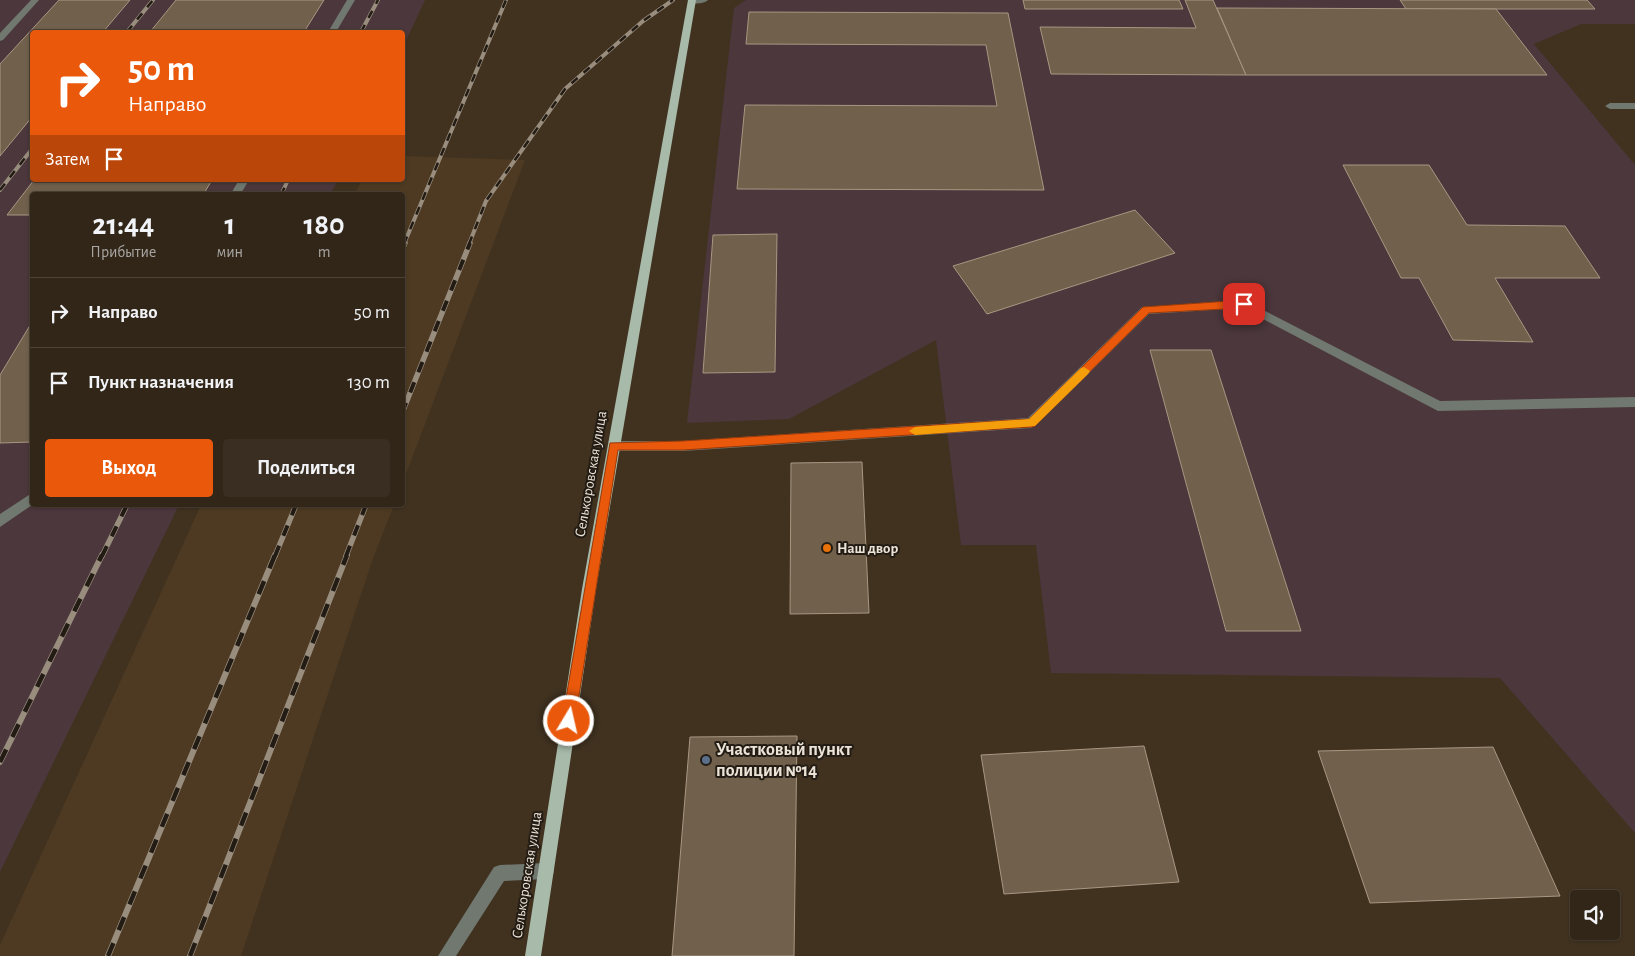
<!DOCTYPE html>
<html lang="ru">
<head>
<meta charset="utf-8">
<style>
	:root { --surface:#312618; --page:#392e21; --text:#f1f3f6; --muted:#a8a5a2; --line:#4c4337; --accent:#ea580c }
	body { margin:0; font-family:"Alegreya Sans",sans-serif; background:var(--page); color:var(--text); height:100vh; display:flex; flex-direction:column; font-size:19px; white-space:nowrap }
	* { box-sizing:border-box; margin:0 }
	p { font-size:16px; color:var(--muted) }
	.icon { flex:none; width:28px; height:28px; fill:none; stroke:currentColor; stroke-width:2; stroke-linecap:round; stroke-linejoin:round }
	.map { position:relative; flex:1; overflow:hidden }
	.panel { position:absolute; left:30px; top:192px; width:375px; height:315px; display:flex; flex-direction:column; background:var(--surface); border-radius:5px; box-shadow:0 1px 4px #0004,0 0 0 1px var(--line) }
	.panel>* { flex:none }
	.banner { position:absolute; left:30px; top:30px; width:375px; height:152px; border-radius:5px; box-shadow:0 1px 4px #0004,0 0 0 1px var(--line); background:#ea580c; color:#fff; overflow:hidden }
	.fabs { position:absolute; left:1570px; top:890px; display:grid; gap:10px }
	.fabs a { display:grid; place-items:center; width:50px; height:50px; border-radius:5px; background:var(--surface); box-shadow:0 1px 4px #0004,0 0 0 1px var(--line); font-size:25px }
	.pin { position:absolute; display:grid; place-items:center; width:42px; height:42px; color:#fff; margin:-21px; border-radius:10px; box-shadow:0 2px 8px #0006 }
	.me { position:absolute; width:55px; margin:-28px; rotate:9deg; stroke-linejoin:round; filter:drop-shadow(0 0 4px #0008) }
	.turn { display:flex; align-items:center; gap:18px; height:105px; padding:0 15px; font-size:22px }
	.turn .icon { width:65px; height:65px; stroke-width:2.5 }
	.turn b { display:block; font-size:35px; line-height:42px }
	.then { display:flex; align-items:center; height:48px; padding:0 15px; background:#0003; gap:10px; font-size:19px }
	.eta { display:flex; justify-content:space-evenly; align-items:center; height:85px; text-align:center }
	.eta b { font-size:30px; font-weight:700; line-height:35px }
	.primary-button { display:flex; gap:10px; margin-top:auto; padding:10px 15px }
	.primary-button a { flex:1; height:58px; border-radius:5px; background:var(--accent); color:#fff; font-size:20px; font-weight:700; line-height:58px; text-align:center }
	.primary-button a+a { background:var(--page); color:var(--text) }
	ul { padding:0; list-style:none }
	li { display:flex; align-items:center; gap:15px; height:70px; padding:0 15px; border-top:1px solid var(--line) }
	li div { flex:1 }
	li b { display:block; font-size:19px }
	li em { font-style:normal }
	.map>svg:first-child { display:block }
</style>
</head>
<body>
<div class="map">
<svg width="1635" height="956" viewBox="0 0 1635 956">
	<rect width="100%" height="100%" fill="#413220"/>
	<g fill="#4e3a22">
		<path d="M 403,156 L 525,160 L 403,482 L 402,195 L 354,195 L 362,180 L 402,180 Z"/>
		<path d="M 201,505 L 394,505 L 372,561 L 241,956 L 0,956 L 0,945 Z"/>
	</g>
	<g fill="#4b373c">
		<path d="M 0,0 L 425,0 L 403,47 L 402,32 L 32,32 L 32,180 L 338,180 L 330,195 L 32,195 L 32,505 L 179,505 L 0,872 Z"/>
		<path d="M 746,0 L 1635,0 L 1635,24 L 1581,24 L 1534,44 L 1635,165 L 1635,833 L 1500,678 L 1051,673 L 1036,545 L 961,545 L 936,340 L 789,419 L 687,423 L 734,8 Z"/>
	</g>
	<g fill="#70604c" stroke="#a99782">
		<path d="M 59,0 L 130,0 L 103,32 L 32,32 L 32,117 L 0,156 L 0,64 Z"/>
		<path d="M 176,0 L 324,0 L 304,32 L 150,32 Z"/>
		<path d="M 1023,0 L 1179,0 L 1183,9 L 1025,9 Z"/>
		<path d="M 1185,0 L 1213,0 L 1246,75 L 1051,74 L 1040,27 L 1196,28 Z"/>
		<path d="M 1400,0 L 1587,0 L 1595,9 L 1406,9 Z"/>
		<path d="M 1217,8 L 1496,9 L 1547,75 L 1246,75 Z"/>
		<path d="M 749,12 L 1008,13 L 1044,190 L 737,189 L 745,105 L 997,106 L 986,45 L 746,44 Z"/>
		<path d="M 1343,165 L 1429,165 L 1467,225 L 1565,226 L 1600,278 L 1495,278 L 1533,342 L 1453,340 L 1419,278 L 1401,278 Z"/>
		<path d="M 34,180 L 212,180 L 203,195 L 32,195 L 32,215 L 7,215 Z"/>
		<path d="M 1135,210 L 1175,253 L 987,314 L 953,266 Z"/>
		<path d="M 777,234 L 775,372 L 703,373 L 713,235 Z"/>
		<path d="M 32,322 L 32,442 L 0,443 L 0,375 Z"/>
		<path d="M 1150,350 L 1211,350 L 1301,631 L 1226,631 Z"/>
		<path d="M 862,462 L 869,613 L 790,614 L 791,463 Z"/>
		<path d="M 797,736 L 794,956 L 672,956 L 690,737 Z"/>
		<path d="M 1144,746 L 1179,882 L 1004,894 L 981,755 Z"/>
		<path d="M 1493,747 L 1560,896 L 1370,903 L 1318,751 Z"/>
	</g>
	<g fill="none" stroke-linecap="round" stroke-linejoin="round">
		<g fill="#707870" fill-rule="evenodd">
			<path d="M 31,0 L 39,0 L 3,40 L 0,41 L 0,33 Z"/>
			<path d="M 347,0 L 355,0 L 336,32 L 328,32 Z"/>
			<path d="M 688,0 L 708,0 C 704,4 694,4 688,3 Z"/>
			<path d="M 1635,103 L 1635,109 L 1610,109 L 1605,106 L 1610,103 Z"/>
			<path d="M 239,180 L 249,180 L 240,195 L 230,195 Z"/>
			<path d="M 1244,300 L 1440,401 L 1635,397 L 1635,407 L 1438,411 L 1242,308 L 1149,314 L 1035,426 L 1031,428 L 683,451 L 614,451 L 610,449 L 608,446 L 610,443 L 614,441 L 683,441 L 1028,418 L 1142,307 Z"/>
			<path d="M 32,493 L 32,505 L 0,527 L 0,514 Z"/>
			<path d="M 546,863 L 552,865 L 554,871 L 552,877 L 546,879 L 504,881 L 456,956 L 438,956 L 494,867 L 500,865 Z"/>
		</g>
		<path fill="#a8baa9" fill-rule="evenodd" d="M 688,0 L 696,0 L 596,589 L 541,956 L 525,956 L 582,589 Z"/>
		<g stroke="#998d7e" stroke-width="4">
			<g id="rail-far2">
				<path d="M 127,32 L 153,0"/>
				<path d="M 361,32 L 378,0"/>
				<path d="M 0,190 L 32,149"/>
				<path d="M 281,195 L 288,180"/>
				<path d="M 404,244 L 506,0"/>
				<path d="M 469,244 L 486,201 L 565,89 L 643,21 L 673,0"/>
			</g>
		</g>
		<g stroke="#998d7e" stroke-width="5.5">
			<g id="rail-far1">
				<path d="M 402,249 L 405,243"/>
				<path d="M 402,413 L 470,243"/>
				<path d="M 102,556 L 127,505"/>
				<path d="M 275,556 L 296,505"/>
				<path d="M 346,556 L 366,505"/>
			</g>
		</g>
		<g stroke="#998d7e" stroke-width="6">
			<g id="rail">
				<path d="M 0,762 L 102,555"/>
				<path d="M 108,956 L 275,555"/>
				<path d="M 190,956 L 347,555"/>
			</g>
		</g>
		<use href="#rail-far2" stroke="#231c14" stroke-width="2.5" stroke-dasharray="8" stroke-linecap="butt"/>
		<use href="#rail-far1" stroke="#231c14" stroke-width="4" stroke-dasharray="11" stroke-linecap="butt"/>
		<use href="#rail" stroke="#231c14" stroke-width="4.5" stroke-dasharray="14" stroke-linecap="butt"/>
	</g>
	<path fill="#ea580c" stroke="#983908" d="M 1244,300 L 1249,304 L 1244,308 L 1149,313 L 1035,426 L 1031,427 L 683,450 L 618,450 L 575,721 L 573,725 L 569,727 L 564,725 L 562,721 L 610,443 L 683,441 L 1029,419 L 1143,307 Z"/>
	<path fill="#f59e0b" d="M 1084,367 L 1090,371 L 1088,374 L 1035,426 L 915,435 L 909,431 L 915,427 L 1029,419 L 1081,368 Z"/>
	<circle fill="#e8710a" stroke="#231c14" stroke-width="2" cx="827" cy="548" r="5"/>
	<circle fill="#5c6f8a" stroke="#231c14" stroke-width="2" cx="706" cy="760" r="5"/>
	<g text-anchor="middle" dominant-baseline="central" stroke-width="4" stroke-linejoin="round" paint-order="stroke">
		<g font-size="15" fill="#ece3d7" stroke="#231c14">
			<text transform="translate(591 474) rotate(-80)">Селькоровская улица</text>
			<text transform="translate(527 875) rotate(-81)">Селькоровская улица</text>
		</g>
		<g font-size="15" font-weight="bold" fill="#ece3d7" stroke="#231c14" text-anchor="start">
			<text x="837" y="548">Наш двор</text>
		</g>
		<g font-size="18" font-weight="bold" fill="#ece3d7" stroke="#231c14" text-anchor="start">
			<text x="716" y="750">Участковый пункт<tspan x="716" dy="21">полиции №14</tspan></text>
		</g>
	</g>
</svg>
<div class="fabs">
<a><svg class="icon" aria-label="sound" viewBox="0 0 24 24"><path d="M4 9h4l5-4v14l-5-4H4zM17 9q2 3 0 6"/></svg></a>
</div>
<div class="pin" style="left:1244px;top:304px;background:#d93025"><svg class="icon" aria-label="arrive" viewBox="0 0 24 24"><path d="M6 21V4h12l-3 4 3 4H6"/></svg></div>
<svg class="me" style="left:569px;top:721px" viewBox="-20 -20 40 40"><circle r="17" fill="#ea580c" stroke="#fff" stroke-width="3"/><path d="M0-11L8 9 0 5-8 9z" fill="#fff"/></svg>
<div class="banner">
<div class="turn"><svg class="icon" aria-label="right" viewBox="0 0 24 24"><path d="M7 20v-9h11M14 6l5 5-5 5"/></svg><div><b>50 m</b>Направо</div></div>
<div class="then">Затем<svg class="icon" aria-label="arrive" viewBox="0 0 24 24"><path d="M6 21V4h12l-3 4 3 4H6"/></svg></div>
</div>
<section class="panel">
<div class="eta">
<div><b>21:44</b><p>Прибытие</p></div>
<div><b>1</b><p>мин</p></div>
<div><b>180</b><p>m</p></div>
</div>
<ul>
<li><svg class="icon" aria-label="right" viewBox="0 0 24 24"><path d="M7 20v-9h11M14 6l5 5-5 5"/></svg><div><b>Направо</b></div><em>50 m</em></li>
<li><svg class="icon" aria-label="arrive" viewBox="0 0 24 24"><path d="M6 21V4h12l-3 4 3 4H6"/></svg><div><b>Пункт назначения</b></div><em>130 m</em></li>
</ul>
<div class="primary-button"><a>Выход</a><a>Поделиться</a></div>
</section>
</div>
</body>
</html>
